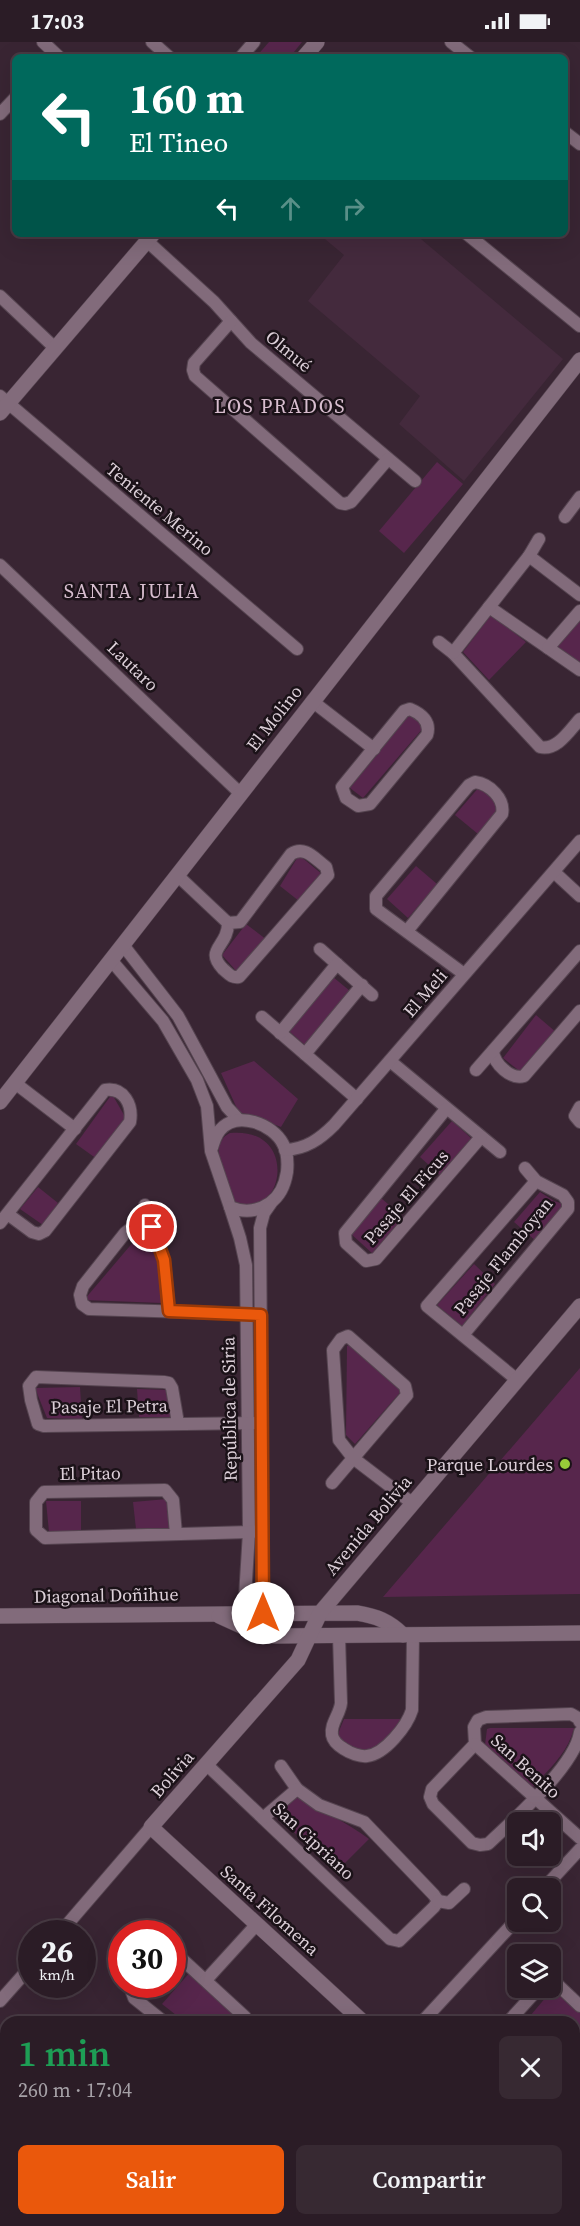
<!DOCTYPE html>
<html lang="es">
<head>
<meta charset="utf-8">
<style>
	:root { --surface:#2b1c26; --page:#372932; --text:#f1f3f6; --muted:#a6a1a7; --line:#473a43; --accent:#ea580c }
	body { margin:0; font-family:"Source Serif 4",serif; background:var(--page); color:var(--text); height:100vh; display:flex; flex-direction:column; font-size:22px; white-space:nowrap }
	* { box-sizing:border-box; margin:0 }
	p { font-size:20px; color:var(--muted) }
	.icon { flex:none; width:33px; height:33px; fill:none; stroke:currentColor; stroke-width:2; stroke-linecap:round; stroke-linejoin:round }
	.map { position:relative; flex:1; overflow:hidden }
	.side { position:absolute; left:0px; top:1974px; width:580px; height:210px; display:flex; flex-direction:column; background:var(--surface); border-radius:18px 18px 0 0; box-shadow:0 6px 24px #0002,0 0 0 2px var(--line) }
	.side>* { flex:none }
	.guide { position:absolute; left:12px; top:12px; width:556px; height:183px; border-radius:9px; box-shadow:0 6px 24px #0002,0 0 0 2px var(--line); background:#00695c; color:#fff; overflow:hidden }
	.fabs { position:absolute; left:507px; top:1770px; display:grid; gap:12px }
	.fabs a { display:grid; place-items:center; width:54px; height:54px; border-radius:9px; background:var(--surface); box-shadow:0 6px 24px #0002,0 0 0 2px var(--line); font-size:30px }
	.speed { position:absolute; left:18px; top:1878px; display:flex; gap:12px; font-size:30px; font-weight:700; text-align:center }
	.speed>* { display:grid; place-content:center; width:78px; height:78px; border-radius:50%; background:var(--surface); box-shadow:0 6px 24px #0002,0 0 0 2px var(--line); line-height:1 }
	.speed small { font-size:15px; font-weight:400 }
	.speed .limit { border:9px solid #d22; background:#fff; color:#111 }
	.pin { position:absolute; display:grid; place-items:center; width:51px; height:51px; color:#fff; margin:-26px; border:3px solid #fff; border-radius:50%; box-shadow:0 2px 6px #0007 }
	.me { position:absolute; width:66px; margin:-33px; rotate:0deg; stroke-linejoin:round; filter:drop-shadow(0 0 4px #0008) }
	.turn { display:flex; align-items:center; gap:21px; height:126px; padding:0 18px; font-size:27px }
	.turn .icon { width:78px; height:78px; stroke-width:2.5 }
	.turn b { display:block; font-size:42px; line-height:51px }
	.lanes { display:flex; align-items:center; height:57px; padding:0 18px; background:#0003; justify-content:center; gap:30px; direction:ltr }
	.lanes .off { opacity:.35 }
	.round { display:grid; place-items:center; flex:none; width:63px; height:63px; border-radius:9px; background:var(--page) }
	.summary { display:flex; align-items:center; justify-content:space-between; height:102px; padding:0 18px }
	h1 { font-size:36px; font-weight:600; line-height:45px; color:#1e9e55 }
	.primary-button { display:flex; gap:12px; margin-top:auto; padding:12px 18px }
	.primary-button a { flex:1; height:69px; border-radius:9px; background:var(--accent); color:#fff; font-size:24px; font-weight:600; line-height:69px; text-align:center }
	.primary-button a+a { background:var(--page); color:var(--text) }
	.status { display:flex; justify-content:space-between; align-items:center; height:42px; padding:0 30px; background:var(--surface); direction:ltr }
	.status svg { height:16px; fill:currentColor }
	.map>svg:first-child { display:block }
</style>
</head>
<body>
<div class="status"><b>17:03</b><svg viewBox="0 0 49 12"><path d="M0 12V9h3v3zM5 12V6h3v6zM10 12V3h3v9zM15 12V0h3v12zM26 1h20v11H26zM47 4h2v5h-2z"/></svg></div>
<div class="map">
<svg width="580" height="2184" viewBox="0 0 580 2184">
	<rect width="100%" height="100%" fill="#392533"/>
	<g fill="#442a3d">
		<path d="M 319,192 L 415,192 L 563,317 L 464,439 L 399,382 L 420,354 L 308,259 L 344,213 Z"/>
		<path d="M 328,2178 L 487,2178 L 481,2184 L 334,2184 Z"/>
	</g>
	<g fill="#57264c">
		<path d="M 269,0 L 302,0 L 290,15 L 256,15 Z"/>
		<path d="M 437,420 L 463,442 L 404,511 L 379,489 Z"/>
		<path d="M 491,573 L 526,600 L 489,638 L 463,610 Z"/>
		<path d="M 580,574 L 580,621 L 556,603 Z"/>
		<path d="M 410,672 L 424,685 L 363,756 L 350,746 Z"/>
		<path d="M 480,744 L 502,765 L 478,792 L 455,773 Z"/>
		<path d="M 299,813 L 323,833 L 299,859 L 280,844 Z"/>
		<path d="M 416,824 L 437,842 L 408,876 L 387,857 Z"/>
		<path d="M 246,882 L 267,898 L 239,932 L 222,913 Z"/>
		<path d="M 333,935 L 350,949 L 306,1004 L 289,989 Z"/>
		<path d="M 536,973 L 557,991 L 522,1031 L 503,1016 Z"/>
		<path d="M 254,1019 L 298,1057 L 281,1085 C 265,1080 257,1072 239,1071 L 221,1031 Z"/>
		<path d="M 112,1052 L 128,1080 L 97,1117 L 76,1102 Z"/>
		<path d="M 452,1079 L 471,1096 L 468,1103 L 441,1134 L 420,1115 Z"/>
		<path d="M 230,1091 C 301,1084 284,1183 234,1160 C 228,1142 205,1103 230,1091 Z"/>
		<path d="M 38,1145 L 58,1161 L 43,1183 L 20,1167 Z"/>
		<path d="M 540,1150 L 554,1159 L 567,1163 L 537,1200 L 514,1180 Z"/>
		<path d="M 381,1156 L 404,1176 L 373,1212 L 350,1191 Z"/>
		<path d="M 146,1185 L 162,1218 L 162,1261 L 84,1258 Z"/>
		<path d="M 474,1222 L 495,1242 L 462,1284 L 437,1263 Z"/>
		<path d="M 352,1301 L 404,1346 L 355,1402 L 346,1393 L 347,1304 Z"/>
		<path d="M 580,1326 L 580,1552 L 383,1555 Z"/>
		<path d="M 80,1345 L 82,1377 L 47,1376 L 35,1346 Z"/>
		<path d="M 137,1347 L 171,1348 L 172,1375 L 139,1375 Z"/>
		<path d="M 167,1457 L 169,1487 L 136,1487 L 133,1460 Z"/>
		<path d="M 46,1459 L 81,1459 L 81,1489 L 49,1490 Z"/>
		<path d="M 344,1677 L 401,1677 L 390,1693 L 371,1711 L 346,1704 L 337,1694 Z"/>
		<path d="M 490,1686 L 574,1686 C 568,1711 549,1727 532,1746 L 485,1703 L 487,1687 Z"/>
		<path d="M 295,1752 C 320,1768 346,1780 369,1797 L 337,1829 L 276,1774 Z"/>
		<path d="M 192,1928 L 245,1976 L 229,1980 L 185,1980 L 162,1962 Z"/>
		<path d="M 552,1948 L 580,1971 L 580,1987 L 575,1993 L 574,1980 L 525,1980 Z"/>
	</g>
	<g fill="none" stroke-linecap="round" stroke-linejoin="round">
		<g stroke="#554450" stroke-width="14">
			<g id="street">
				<path d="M 43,0 L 59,15"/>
				<path d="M 152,0 L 169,15"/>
				<path d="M 451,0 L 470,15"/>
				<path d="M 241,15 L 254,0"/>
				<path d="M 0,72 L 15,56"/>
				<path d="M 566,91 L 580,102"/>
				<path d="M 467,192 L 580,284"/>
				<path d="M 147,199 L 214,260 L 251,301 L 415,439"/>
				<path d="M 0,254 L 55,306"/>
				<path d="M 231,279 L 194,321 L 193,328 L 195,334 L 340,461 L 345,462 L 351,460 L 388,417"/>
				<path d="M 0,354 L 297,607"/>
				<path d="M 565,475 L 580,455"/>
				<path d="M 529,514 L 580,553"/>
				<path d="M 0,523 L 241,752"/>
				<path d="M 489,565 L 580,628"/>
				<path d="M 439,600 L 453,611 L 540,705 C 557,709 569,689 580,677"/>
				<path d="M 548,606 L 580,569"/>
				<path d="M 453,611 L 529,514 L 539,497"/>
				<path d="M 312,659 L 374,707"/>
				<path d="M 410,667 C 422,672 431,680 427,693 L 370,762 L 358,764 L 346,756 L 342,745 L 404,669 Z"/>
				<path d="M 554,830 L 580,854"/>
				<path d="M 177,833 L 228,881 L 240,880 L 291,812 C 305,803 315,817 326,825 L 328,833 L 239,935 C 231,936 229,932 223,927 C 204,907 228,905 228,881"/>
				<path d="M 407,889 L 502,772 C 505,757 490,742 475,740 L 469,743 L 376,854 L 376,867 L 464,932"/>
				<path d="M 123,903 L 178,974 L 227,1065 L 239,1078"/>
				<path d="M 320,907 L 372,953"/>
				<path d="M 111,918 L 163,979 L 197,1038 L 207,1064 L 211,1109 L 230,1165 C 244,1171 257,1170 270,1161 C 280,1154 285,1143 287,1130 C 288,1120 288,1111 283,1102 C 273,1082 237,1068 220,1088 C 215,1094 213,1102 211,1109"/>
				<path d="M 262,975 L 357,1057"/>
				<path d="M 280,991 L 337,922"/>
				<path d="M 493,1009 C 494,1022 511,1038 524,1034 L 580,969"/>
				<path d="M 305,1012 L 362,943"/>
				<path d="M 390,1019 L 500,1110"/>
				<path d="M 476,1028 L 580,909"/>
				<path d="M 15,1041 L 75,1087"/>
				<path d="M 580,1065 L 575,1074 L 580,1080"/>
				<path d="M 446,1067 L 345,1191 L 346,1201 L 366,1219 L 376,1217 L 481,1095"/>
				<path d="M 285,1108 C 306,1107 320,1097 334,1083 L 580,799"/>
				<path d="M 145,1163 L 164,1218 L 169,1269"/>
				<path d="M 230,1165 L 240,1196 L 246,1223 L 249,1490 L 244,1571"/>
				<path d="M 148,1173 L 125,1191 L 83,1244 L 80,1253 L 82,1262 L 89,1267 L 252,1272"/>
				<path d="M 0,1181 L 105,1048 C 124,1045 133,1063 130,1080 L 45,1189 L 39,1192 L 32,1190 L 9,1173"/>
				<path d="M 463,1293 L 568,1167 L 568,1160 L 563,1153 L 536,1139 L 525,1126"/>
				<path d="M 516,1337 L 427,1264 L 536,1139"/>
				<path d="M 178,1381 L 172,1346 L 169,1341 L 164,1340 L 36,1335 L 29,1344 L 31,1358 L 38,1382 L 44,1384 L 261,1381"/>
				<path d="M 332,1441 L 407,1353 L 405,1344 L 348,1294 L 341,1297 L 333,1308 L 339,1398 L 353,1416 L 412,1461"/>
				<path d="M 176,1492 L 173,1458 L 165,1448 L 44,1450 L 36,1460 L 36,1488 L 45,1496 L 249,1490 L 262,1489"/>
				<path d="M 263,1571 L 260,1186 L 264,1171 L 271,1161"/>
				<path d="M 339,1594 L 341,1661 C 340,1672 330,1682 332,1693 C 333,1699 339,1704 344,1707 C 350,1711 360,1715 367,1714 C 385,1712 407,1684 412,1668 L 413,1593"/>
				<path d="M 580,1680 L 578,1676 L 571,1672 L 486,1675 L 478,1678 L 474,1685 L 475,1702 L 432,1747 L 430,1755 L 433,1762 L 472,1801 L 480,1803 L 488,1802 C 514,1777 575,1724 580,1690"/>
				<path d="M 475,1702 L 580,1796"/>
				<path d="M 206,1722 L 390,1897 L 399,1899 L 434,1865 L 438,1859 L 434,1853 L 364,1780 L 319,1763 L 297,1747 L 281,1724"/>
				<path d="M 263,1776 L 297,1747"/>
				<path d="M 544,1846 L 580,1807"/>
				<path d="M 438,1859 L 449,1861 L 464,1847"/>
				<path d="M 59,1892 L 151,1785"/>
				<path d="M 172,1908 L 245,1975 L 247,1980"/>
				<path d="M 206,1938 L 257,1882"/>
				<path d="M 550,1940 L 558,1943 L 580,1964"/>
				<path d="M 129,1942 L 134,1956 L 164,1980"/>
				<path d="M 0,1959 L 32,1923"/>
				<path d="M 422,1980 L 518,1876"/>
				<path d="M 508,1980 L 539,1946"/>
				<path d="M 0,1992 L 6,1998"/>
				<path d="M 574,2062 L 580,2066"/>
				<path d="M 0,2156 L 6,2149"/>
				<path d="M 205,2178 L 211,2184"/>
				<path d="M 303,2184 L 308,2178"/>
			</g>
		</g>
		<g stroke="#554450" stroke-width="16">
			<g id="secondary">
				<path d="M 304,15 L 317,0"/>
				<path d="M 0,371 L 153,192"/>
				<path d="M 0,1060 L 580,318"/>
				<path d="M 0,1574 L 357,1571 C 376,1574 389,1579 403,1593"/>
				<path d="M 219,1574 L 261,1593 L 277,1594 L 580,1591"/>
				<path d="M 363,1980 L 151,1785 L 298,1618 L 320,1571 L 580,1264"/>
				<path d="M 574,2089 L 580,2083"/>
				<path d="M 574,2173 L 580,2178"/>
				<path d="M 138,2184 L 143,2178"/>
				<path d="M 487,2184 L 492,2178"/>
			</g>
		</g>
		<use href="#street" stroke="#826b7b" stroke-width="12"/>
		<use href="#secondary" stroke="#826b7b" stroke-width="15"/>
	</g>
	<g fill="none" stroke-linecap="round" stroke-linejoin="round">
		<g stroke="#983908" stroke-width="15">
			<path id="route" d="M 152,1185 L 164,1218 L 169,1269 L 261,1273 L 263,1571"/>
		</g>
		<use href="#route" stroke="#ea580c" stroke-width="10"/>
	</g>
	<circle fill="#97cc39" stroke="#1b1218" stroke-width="2" cx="565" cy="1422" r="6"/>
	<g text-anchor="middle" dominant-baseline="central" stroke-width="5" stroke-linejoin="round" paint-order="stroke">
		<g font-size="18" fill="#dccfd8" stroke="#1b1218">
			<text transform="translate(289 309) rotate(40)">Olmué</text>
			<text transform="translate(160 467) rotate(40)">Teniente Merino</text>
			<text transform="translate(133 624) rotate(44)">Lautaro</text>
			<text transform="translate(274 676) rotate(-52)">El Molino</text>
			<text transform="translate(425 951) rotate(-49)">El Meli</text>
			<text transform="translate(406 1155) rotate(-49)">Pasaje El Ficus</text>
			<text transform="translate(503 1214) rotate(-51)">Pasaje Flamboyan</text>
			<text transform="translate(109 1364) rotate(-1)">Pasaje El Petra</text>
			<text transform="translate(229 1367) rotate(-91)">República de Siria</text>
			<text transform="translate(90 1431) rotate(-1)">El Pitao</text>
			<text transform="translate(368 1483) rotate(-50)">Avenida Bolivia</text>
			<text transform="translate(106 1553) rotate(-1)">Diagonal Doñihue</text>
			<text transform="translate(526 1724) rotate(42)">San Benito</text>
			<text transform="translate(172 1732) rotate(-49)">Bolivia</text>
			<text transform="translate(314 1799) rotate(43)">San Cipriano</text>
			<text transform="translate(270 1868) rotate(42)">Santa Filomena</text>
		</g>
		<g font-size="18" fill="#dccfd8" stroke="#1b1218" text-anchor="end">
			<text x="553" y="1422">Parque Lourdes</text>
		</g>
		<g font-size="20" letter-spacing="1.5" fill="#d8becf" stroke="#1b1218">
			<text x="280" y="364">LOS PRADOS</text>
			<text x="132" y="549">SANTA JULIA</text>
		</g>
	</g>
</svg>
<div class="fabs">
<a><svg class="icon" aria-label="sound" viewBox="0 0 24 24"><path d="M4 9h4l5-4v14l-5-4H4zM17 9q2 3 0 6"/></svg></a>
<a><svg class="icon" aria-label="search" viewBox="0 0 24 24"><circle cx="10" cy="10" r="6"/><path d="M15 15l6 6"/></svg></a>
<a><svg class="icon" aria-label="layers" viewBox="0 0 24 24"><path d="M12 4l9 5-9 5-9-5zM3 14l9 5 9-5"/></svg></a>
</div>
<div class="speed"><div>26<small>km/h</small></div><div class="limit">30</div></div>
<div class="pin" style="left:152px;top:1185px;background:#d93025"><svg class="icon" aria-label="arrive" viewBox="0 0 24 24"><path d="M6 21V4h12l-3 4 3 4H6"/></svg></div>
<svg class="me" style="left:263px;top:1571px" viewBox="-20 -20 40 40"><circle r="19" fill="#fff"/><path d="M0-13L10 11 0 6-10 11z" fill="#ea580c"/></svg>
<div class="guide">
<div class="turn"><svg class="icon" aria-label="left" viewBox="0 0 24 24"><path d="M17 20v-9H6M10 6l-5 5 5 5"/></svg><div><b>160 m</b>El Tineo</div></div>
<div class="lanes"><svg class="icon" aria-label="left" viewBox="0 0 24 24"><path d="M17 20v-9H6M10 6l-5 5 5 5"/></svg><svg class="icon off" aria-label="ahead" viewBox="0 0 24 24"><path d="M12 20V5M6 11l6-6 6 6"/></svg><svg class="icon off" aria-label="right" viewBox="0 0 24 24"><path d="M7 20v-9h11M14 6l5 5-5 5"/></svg></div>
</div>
<section class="side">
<div class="summary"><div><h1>1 min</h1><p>260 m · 17:04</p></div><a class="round"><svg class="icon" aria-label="close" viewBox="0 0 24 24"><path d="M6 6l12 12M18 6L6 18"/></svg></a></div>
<div class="primary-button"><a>Salir</a><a>Compartir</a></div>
</section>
</div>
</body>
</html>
